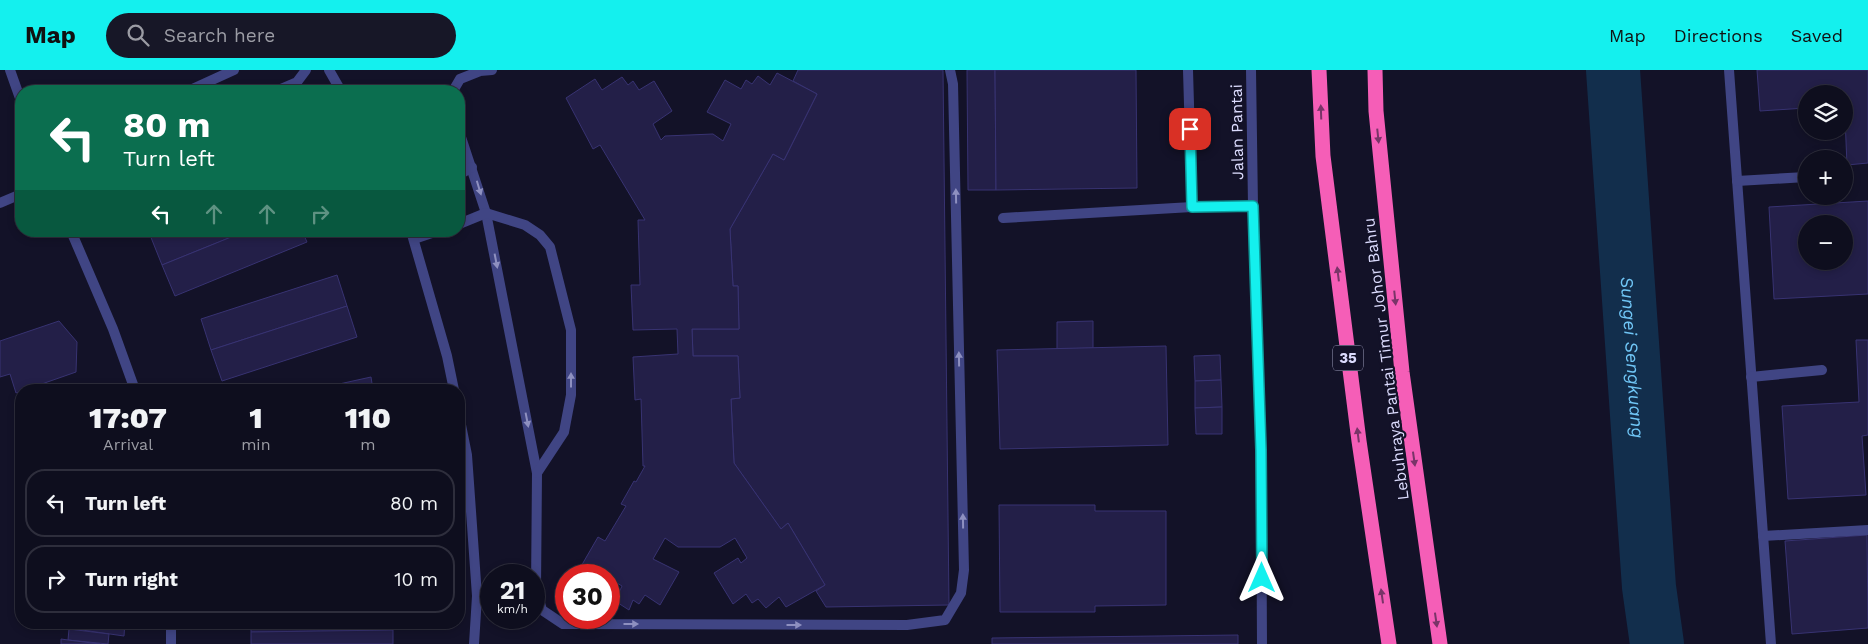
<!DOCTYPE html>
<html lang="en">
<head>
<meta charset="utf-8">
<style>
	:root { --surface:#0e0e1e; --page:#171727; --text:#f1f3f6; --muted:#9b9ca4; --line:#2e2e3c; --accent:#14f0ee }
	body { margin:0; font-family:"Work Sans",sans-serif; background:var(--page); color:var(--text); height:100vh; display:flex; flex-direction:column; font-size:19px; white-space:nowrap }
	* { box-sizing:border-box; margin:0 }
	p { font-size:16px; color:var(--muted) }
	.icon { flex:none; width:28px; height:28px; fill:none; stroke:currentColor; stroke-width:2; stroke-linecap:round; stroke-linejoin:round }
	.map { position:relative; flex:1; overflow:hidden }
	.sheet { position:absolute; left:15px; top:314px; width:450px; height:245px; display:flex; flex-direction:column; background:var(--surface); border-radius:20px; box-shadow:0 2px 8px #0003,0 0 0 1px var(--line) }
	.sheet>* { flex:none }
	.banner { position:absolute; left:15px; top:15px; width:450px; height:152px; border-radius:20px; box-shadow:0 2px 8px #0003,0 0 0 1px var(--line); background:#0b6e4f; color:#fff; overflow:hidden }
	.tools { position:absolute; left:1798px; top:15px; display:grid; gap:10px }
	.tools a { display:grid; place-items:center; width:55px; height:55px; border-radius:50%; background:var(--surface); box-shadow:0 2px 8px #0003,0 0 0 1px var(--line); font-size:25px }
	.speed { position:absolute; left:480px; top:494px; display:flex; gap:10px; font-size:25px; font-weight:700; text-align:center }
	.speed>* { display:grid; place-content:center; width:65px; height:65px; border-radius:50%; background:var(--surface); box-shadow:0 2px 8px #0003,0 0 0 1px var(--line); line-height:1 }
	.speed small { font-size:12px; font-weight:400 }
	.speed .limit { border:8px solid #d22; background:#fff; color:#111 }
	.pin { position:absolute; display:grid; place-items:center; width:42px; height:42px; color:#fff; margin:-21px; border-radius:10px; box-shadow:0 2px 8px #0006 }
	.me { position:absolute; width:55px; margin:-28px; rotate:0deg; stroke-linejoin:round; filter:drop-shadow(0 0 4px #0008) }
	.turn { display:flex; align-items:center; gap:18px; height:105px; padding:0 25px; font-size:22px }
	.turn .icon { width:65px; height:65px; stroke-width:2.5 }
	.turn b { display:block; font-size:35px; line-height:42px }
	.lanes { display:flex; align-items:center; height:48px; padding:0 25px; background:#0003; justify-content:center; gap:25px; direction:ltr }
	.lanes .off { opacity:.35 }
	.eta { display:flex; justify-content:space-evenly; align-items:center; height:85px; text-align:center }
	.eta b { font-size:30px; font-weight:800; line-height:35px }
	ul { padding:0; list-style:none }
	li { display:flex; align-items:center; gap:15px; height:68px; margin:0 10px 8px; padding:0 15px; border:2px solid var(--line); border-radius:20px }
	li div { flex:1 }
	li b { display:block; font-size:19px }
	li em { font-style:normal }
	header { display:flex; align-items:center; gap:30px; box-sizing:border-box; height:70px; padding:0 25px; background:var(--accent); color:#111 }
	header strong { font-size:24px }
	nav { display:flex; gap:28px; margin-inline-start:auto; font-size:18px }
	.search { width:350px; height:45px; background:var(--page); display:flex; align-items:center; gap:12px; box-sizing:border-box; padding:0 18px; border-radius:28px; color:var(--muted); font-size:19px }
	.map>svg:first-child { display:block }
</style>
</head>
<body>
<header>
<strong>Map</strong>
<div class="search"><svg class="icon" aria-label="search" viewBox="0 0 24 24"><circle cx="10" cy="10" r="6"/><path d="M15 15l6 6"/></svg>Search here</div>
<nav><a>Map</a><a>Directions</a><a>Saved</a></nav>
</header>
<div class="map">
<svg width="1868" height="574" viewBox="0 0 1868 574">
	<rect width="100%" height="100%" fill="#131228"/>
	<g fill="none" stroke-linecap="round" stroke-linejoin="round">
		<path stroke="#122e4c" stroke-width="54" id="s1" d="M 1613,0 L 1649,517 L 1657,574"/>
	</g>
	<g fill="#231f48" stroke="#383372" fill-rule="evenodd">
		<path d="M 798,0 L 943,0 L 949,535 L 826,537 L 816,521 L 825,515 L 788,453 L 781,459 L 734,393 L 731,329 L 740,328 L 738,286 L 693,286 L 692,259 L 739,259 L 738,216 L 733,216 L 730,159 L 773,84 L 784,90 L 817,24 L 793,11 Z"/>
		<path d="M 967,0 L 995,0 L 996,120 L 968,120 Z"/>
		<path d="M 995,0 L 1136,0 L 1137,118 L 996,120 Z"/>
		<path d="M 1757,0 L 1868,0 L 1868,93 L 1847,95 L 1844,24 L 1806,24 L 1806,38 L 1760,41 Z"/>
		<path d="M 777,3 L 817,24 L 784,90 L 773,84 L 730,159 L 733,216 L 738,216 L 739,259 L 692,259 L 693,286 L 738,286 L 740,328 L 731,329 L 734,393 L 781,459 L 788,453 L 825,515 L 786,537 L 779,527 L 766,538 L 758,529 L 752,533 L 746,524 L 733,534 L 714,503 L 738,488 L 741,493 L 747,488 L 735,468 L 720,477 L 678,477 L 665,468 L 653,489 L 679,502 L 660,535 L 645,525 L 639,534 L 633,530 L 629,540 L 615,531 L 622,516 L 617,513 L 609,527 L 609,505 L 576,505 L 598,467 L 605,471 L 626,436 L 621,434 L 634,411 L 636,412 L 645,396 L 643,396 L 641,329 L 635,330 L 633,287 L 678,284 L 677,259 L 633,260 L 631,215 L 640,215 L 638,150 L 645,150 L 600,75 L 593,79 L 566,28 L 595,9 L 602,20 L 622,7 L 628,15 L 633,11 L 639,20 L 654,11 L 672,41 L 653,54 L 661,70 L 665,66 L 713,64 L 723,71 L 731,54 L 707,42 L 725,10 L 741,19 L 746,10 L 752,14 L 758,6 L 770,15 Z"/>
		<path d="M 1868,131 L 1868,224 L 1774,229 L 1769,137 ZM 1806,154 L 1844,154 L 1844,191 L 1806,191 Z"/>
		<path d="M 158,161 L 246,161 L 162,195 L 150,165 Z"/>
		<path d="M 246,161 L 302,161 L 307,172 L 175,226 L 162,195 Z"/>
		<path d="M 337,205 L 347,236 L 211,280 L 201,249 Z"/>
		<path d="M 347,236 L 357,267 L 222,311 L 211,280 Z"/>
		<path d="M 59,251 L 77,272 L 76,302 L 16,323 L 10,304 L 0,307 L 0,271 Z"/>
		<path d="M 1093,251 L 1093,278 L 1057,279 L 1057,252 Z"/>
		<path d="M 1856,270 L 1868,270 L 1868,365 L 1862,366 L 1866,425 L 1788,429 L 1782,336 L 1859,332 Z"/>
		<path d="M 1166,276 L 1168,375 L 1000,379 L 997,280 Z"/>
		<path d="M 1220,285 L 1221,310 L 1195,311 L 1194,286 Z"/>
		<path d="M 371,307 L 373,320 L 312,320 Z"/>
		<path d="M 1221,310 L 1222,337 L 1195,338 L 1195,311 Z"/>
		<path d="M 1222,337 L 1222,364 L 1196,364 L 1195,338 Z"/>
		<path d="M 999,435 L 1095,435 L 1095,441 L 1166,441 L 1166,535 L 1095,536 L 1095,542 L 1000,542 Z"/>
		<path d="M 1867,465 L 1868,558 L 1792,564 L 1785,471 Z"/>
		<path d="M 55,552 L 125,552 L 124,566 L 54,556 Z"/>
		<path d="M 251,552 L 393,552 L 393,560 L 251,562 Z"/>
		<path d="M 69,559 L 109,564 L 108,574 L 68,570 Z"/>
		<path d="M 393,560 L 393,574 L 251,574 L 251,562 Z"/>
		<path d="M 1238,565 L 1238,574 L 992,574 L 992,568 Z"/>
		<path d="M 61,569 L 68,570 L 100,574 L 61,574 Z"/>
	</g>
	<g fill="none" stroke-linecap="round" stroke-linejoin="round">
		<g stroke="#404584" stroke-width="10">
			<path d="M 1188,0 L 1192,137"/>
			<path d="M 1729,0 L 1771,574"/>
			<path d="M 453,21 L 460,9 L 480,1 L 492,0"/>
			<path d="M 459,61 L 486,143 L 537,403 L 536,519 L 542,540 L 563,554 L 907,555 L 945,550 L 961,523 L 964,500 L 953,14 L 950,0"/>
			<path d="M 459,105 L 472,97"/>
			<path d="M 1737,111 L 1806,107"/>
			<path d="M 1003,148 L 1192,137 L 1253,136"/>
			<path d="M 459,154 L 486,143 L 525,155 L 540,165 L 550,177 L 571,260 L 571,325 L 564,362 L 537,403"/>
			<path d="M 414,169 L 438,161"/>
			<path d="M 1751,307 L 1822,300"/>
			<path d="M 1763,466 L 1868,460"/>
		</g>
		<g stroke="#404584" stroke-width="10">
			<path d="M 10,0 L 21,31"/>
			<path d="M 329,0 L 341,21"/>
			<path d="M 1251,0 L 1253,136 L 1261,380 L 1262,574"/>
			<path d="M 188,21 L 234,0"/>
			<path d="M 276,21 L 297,12 L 306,0"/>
			<path d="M 0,133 L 21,124"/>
			<path d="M 71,161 L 113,259 L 135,320"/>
			<path d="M 411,161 L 447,286 L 454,320"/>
			<path d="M 459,345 L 467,385 L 477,526 L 474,574"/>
			<path d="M 171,574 L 171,552"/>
		</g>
		<g stroke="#f55eb7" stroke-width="15">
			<path d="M 1319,0 L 1323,86 L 1359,371 L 1389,574"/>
			<path d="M 1375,0 L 1376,41 L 1402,302 L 1440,574"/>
		</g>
	</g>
	<defs><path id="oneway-solid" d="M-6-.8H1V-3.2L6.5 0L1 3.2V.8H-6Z" transform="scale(1.25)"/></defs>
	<g fill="#793468">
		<use href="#oneway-solid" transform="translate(1321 42) rotate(-92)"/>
		<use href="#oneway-solid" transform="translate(1378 66) rotate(84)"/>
		<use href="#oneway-solid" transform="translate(1338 204) rotate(-97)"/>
		<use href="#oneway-solid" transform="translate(1395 228) rotate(84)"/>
		<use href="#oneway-solid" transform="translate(1358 365) rotate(-97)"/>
		<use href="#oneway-solid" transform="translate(1414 389) rotate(82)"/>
		<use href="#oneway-solid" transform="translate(1382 526) rotate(-98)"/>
		<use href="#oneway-solid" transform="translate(1436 550) rotate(82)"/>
	</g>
	<g fill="#8e90c0">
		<use href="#oneway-solid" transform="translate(479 118) rotate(73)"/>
		<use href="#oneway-solid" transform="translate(956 126) rotate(-91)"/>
		<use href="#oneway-solid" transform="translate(496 191) rotate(79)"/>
		<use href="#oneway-solid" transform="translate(959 289) rotate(-91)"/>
		<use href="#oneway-solid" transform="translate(571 310) rotate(-90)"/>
		<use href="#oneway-solid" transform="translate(527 350) rotate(79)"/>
		<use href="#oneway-solid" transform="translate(963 451) rotate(-91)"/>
		<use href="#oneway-solid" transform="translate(631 554)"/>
		<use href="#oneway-solid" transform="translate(794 555)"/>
	</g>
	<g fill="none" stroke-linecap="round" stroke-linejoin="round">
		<g stroke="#0d9c9b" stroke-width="12">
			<path id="route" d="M 1190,59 L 1192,137 L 1253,136 L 1261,380 L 1262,508"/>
		</g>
		<use href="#route" stroke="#14f0ee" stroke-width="9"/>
	</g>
	<g text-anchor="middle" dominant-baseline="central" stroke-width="4.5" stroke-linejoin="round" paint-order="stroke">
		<rect fill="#131228" stroke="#9f9fbd" stroke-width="1" x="1333" y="275.5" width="30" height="25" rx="4"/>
		<g font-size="15" font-weight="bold" fill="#dbdbfd">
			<text x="1348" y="288">35</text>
		</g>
		<g font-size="16" fill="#dbdbfd" stroke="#131228">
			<text transform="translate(1237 62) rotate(-91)">Jalan Pantai</text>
			<text transform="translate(1386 289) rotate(-97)">Lebuhraya Pantai Timur Johor Bahru</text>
		</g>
		<g font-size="18" font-style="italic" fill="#70c6f6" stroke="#131228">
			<text stroke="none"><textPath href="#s1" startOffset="288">Sungei Sengkuang</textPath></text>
		</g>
	</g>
</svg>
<div class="tools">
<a><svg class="icon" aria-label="layers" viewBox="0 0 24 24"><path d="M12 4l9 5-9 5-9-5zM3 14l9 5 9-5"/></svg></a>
<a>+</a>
<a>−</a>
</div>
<div class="speed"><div>21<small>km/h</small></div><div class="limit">30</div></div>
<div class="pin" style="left:1190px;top:59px;background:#d93025"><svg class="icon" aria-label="arrive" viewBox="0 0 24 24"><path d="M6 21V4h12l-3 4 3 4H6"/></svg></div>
<svg class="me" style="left:1262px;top:508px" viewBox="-20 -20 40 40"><path d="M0-17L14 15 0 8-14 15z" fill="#14f0ee" stroke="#fff" stroke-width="4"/></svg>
<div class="banner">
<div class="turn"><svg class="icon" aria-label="left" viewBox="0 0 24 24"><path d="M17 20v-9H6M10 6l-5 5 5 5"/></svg><div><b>80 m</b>Turn left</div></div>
<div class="lanes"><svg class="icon" aria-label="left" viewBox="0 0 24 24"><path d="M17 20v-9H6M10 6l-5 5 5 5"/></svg><svg class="icon off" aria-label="ahead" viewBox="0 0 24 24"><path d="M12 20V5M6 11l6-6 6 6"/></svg><svg class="icon off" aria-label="ahead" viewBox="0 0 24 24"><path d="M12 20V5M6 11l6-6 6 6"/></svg><svg class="icon off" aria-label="right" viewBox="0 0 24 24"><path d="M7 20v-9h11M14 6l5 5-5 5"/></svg></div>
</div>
<section class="sheet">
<div class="eta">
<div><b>17:07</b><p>Arrival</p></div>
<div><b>1</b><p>min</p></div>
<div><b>110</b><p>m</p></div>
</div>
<ul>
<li><svg class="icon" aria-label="left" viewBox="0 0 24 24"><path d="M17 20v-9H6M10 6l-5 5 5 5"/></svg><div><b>Turn left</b></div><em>80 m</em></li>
<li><svg class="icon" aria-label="right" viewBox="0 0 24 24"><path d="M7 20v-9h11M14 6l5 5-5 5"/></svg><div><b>Turn right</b></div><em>10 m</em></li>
</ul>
</section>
</div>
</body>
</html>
